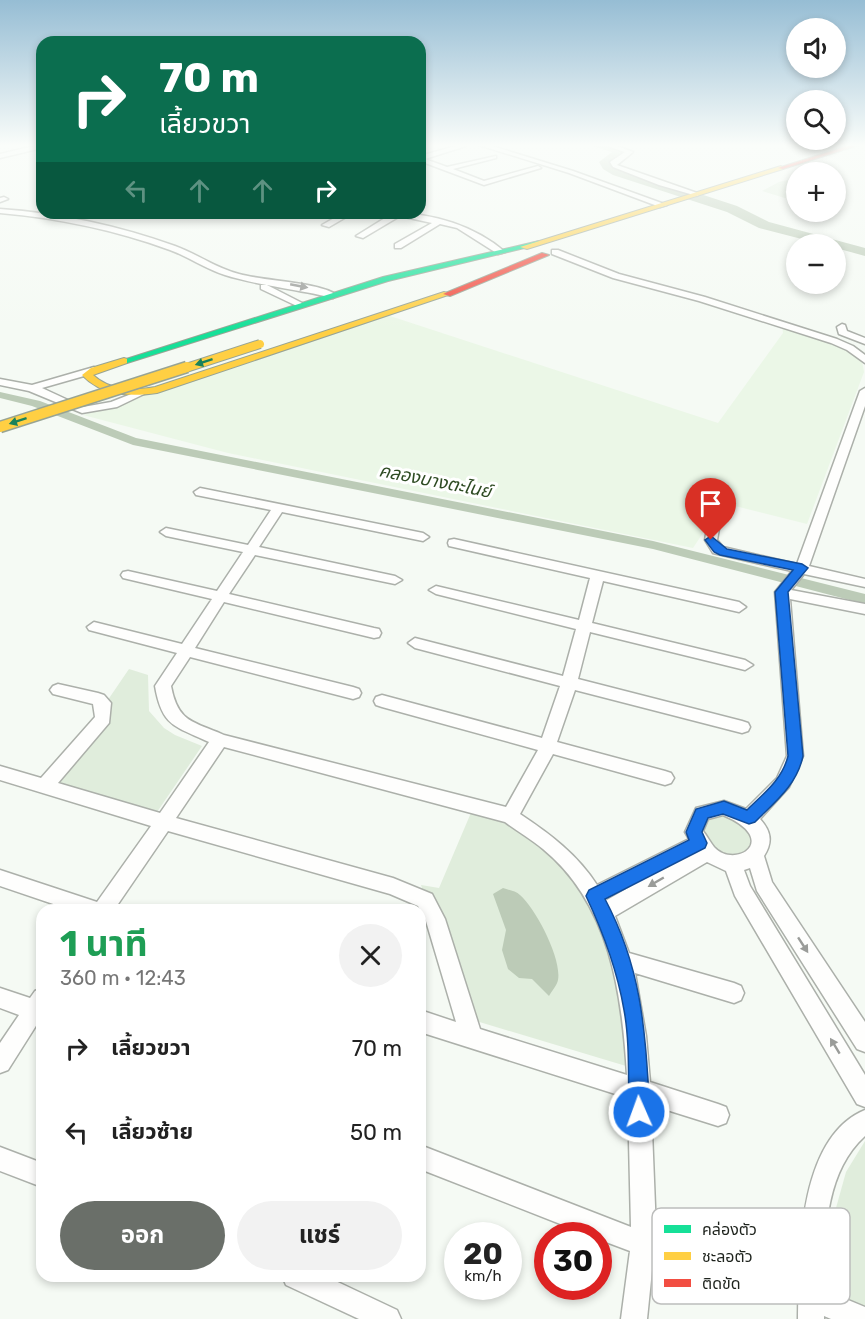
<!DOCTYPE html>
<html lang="th">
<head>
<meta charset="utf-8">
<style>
	:root { --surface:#fff; --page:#f2f2f2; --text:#222; --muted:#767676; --accent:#6a6f69 }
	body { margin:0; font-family:Rubik,"Noto Sans Thai",sans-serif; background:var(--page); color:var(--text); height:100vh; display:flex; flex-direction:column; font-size:22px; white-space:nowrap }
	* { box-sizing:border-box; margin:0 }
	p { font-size:20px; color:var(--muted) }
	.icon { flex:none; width:33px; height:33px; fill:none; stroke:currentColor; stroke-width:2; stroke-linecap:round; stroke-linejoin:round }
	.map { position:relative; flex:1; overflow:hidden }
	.drawer { position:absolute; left:36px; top:904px; width:390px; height:378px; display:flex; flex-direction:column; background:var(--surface); border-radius:18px; box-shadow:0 3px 9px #0003 }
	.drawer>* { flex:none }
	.banner { position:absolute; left:36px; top:36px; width:390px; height:183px; border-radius:18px; box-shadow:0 3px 9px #0003; background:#0b6e4f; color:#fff; overflow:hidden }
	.fabs { position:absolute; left:786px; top:18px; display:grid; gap:12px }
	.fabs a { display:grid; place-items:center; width:60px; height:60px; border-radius:50%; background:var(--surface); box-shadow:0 3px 9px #0003; font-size:30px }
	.speed { position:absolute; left:444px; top:1222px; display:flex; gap:12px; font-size:30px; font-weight:700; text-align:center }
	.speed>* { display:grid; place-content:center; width:78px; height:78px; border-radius:50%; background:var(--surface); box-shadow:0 3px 9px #0003; line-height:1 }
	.speed small { font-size:15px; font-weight:400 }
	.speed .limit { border:9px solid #d22; background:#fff; color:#111 }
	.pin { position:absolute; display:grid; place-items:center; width:51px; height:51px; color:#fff; margin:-62px -26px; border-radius:50% 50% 50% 0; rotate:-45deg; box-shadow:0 0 6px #0007 }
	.pin .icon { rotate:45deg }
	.me { position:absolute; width:66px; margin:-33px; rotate:358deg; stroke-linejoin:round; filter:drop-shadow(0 0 4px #0008) }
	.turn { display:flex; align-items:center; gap:21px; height:126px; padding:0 24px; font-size:27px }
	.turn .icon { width:78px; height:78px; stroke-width:2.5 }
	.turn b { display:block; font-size:42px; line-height:51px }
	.lanes { display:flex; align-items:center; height:57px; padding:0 24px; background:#0003; justify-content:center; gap:30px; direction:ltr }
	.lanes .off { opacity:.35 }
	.round { display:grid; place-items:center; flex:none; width:63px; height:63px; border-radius:32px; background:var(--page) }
	.headline { display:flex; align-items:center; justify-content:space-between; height:102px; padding:0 24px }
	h1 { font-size:36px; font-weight:700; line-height:45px; color:#1e9e55 }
	.button { display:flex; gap:12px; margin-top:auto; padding:12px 24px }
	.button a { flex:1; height:69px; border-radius:36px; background:var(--accent); color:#fff; font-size:24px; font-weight:700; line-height:69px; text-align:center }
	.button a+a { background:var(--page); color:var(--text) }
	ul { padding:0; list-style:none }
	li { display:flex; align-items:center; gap:18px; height:84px; padding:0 24px }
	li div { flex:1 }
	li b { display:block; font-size:22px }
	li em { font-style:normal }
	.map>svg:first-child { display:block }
</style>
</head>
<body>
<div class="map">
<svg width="865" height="1319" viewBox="0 0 865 1319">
	<rect width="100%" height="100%" fill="#f5faf4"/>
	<path fill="#ebf7e7" d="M 387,315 L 718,423 L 783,333 L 782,326 L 834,341 L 861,355 L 864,372 L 807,524 L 723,503 L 693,548 L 228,453 L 83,415 Z"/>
	<g fill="#e0eddc">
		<path d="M 796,178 L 796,187 L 784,192 L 796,196 L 788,199 L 762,191 L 779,182 Z"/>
		<path d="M 129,669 L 148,675 L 149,711 L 164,728 L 175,735 L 202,746 L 155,815 L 52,782 Z"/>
		<path d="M 473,808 L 505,816 L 561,856 L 604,920 L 636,1069 L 463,1017 L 421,885 L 439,888 Z"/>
		<path d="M 737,811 L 761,849 L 719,861 L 697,822 Z"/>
		<path d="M 865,1141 L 865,1310 L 836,1296 L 836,1208 L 846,1172 Z"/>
	</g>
	<path fill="#bccbb7" d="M 503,888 C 508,890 516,891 520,895 C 536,909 562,959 558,980 C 557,985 552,991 549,996 L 532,979 L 519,978 L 508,969 L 502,950 L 506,930 L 493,894 Z"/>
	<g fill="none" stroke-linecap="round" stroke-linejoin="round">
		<path fill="#bccbb7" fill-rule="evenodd" d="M 0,392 L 40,401 L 136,438 L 653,541 L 865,594 L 865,604 L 653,549 L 133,445 L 32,406 L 0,398 Z"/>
		<path fill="#bccbb7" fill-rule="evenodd" d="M 589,145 L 626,149 L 626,153 L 612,165 L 737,206 L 769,222 L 865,248 L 865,256 L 836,248 L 836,244 L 821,244 L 759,228 L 727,212 L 613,175 L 603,169 L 599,162 L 612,152 Z"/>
		<g stroke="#acb0aa" stroke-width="3">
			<g id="street">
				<path d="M 38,145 L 42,145 L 42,148 L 0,158 L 0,154 Z"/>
				<path d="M 459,145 L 466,146 L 425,159 L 447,167 L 496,156 L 496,158 L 453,169 L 484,181 L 538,166 L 541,168 L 484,185 L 420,161 L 420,156 Z"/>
				<path d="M 479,145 L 489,145 L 573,171 L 667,205 L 660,207 L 569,173 Z"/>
				<path d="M 604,145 L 614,145 L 633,152 L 617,165 L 700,194 L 697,196 L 659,185 L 613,167 L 610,162 L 625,152 Z"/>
				<path d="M 0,198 L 4,197 L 8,199 L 0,202 Z"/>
				<path d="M 0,209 C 60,213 119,226 175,246 C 197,254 216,268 239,274 C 264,281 319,282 337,295 L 333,298 C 297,289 260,286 225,275 C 206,269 189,257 170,250 C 115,230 58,218 0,213 Z"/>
				<path d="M 292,213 L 302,213 L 293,217 L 289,215 Z"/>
				<path d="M 343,213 L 353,213 L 329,227 L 322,225 Z"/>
				<path d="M 393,213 C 433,213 475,226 505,252 L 498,254 L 457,228 L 440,224 L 401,248 L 395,248 L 395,244 L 432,223 L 400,216 L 363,238 L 356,236 Z"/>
				<path d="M 552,250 L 558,250 L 619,274 L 705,297 L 837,339 L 853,346 L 865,355 L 865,363 L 847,350 L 831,343 L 699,301 L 613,278 L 552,254 Z"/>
				<path d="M 261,285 L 267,285 L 306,305 L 299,307 L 261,289 Z"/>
				<path d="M 842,324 L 845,325 L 847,331 L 865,338 L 865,344 L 839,334 L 837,327 Z"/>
				<path d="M 94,367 L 99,370 L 98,372 L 42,388 L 83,407 L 111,402 L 139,391 L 144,394 L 117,407 L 82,413 L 29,391 L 0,385 L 0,379 L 32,385 Z"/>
				<path d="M 865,388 L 865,406 L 809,566 L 865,579 L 865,587 L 804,574 L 791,590 L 865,604 L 865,614 L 790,599 L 803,756 L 789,787 L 760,819 C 771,831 773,842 764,856 L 772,882 L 865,1022 L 865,1052 L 857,1049 L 757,891 L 750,868 L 744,870 L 750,886 L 865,1075 L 865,1107 L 857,1104 L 735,896 L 726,871 L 707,862 L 615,916 L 629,953 L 734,983 L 741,986 L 744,993 L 741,1000 L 734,1003 L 635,973 L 646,1036 L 650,1082 L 718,1104 L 726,1107 L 729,1115 L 726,1123 L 718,1126 L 651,1105 L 656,1231 L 647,1319 L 621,1319 L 630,1251 L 598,1239 L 598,1236 L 591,1236 L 420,1169 L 420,1145 L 631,1227 L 628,1098 L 420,1032 L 420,1010 L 456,1022 L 426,921 L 418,906 L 390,894 L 168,831 L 114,910 L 71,910 L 0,886 L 0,870 L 97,902 L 151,826 L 0,780 L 0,766 L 41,778 L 95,717 L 93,704 L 53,694 L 50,690 L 53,686 L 58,684 L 98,693 L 104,695 L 111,703 L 109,723 L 58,783 L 160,813 L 209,742 C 175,726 162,727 155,686 L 177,653 L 89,630 L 87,627 L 94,622 L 182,644 L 212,599 L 123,578 L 121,575 L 123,572 L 128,571 L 217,591 L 243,552 L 166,536 L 160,532 L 166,528 L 248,545 L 271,510 L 196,495 L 194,492 L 200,488 L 423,533 L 429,537 L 423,541 L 282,512 L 259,547 L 395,576 L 402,580 L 395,584 L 255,555 L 229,594 L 374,628 L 379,629 L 381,633 L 379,637 L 374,638 L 224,602 L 195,648 L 353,687 L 359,689 L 361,693 L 359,697 L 353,699 L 190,657 L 171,686 C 178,723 193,721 224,735 L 506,807 L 538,750 L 382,707 L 376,705 L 374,701 L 376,697 L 382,695 L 542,738 L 560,686 L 415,648 L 408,643 L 415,638 L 563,676 L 576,629 L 436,594 L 429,590 L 436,586 L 579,620 L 590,578 L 449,546 L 448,543 L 449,540 L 454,539 L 739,602 L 746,607 L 739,612 L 603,581 L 592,623 L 745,660 L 753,665 L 745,670 L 590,632 L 578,679 L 742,721 L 748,723 L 750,727 L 748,731 L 742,733 L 575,690 L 557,742 L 665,771 L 671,773 L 674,778 L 671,783 L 665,785 L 553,754 L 520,814 C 550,834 577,854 597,885 L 689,839 L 685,832 L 696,808 L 724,801 L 746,809 L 777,778 L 787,756 L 775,592 L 792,571 L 713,553 L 705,540 L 708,523 L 714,519 L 720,523 L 717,540 L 723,547 L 797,564 L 860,391 ZM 224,747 L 505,822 C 517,831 531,839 543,849 C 610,904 622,993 627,1075 L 480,1029 L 445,919 L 432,894 L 393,878 L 176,818 ZM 723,815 C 782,840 735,870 714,847 C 710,842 707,836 703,831 L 708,819 ZM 635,884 L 607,900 L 606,899 Z"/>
				<path d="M 0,988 L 30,998 L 35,991 L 42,988 L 42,1022 L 39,1021 L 8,1070 L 0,1073 L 0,1043 L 19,1015 L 0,1008 Z"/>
				<path d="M 865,1110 L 865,1136 C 823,1174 825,1238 824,1290 L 865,1307 L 865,1319 L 831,1319 L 824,1316 L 824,1319 L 798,1319 C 799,1258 797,1138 865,1110 Z"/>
				<path d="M 0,1147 L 42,1163 L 42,1187 L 0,1171 Z"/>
				<path d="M 282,1276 L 325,1276 L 397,1310 L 401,1319 L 359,1319 L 286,1285 Z"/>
			</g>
		</g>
		<g stroke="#98a494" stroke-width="2">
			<path id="fast" d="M 539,241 L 541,242 L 541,244 L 388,281 L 127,363 L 120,361 L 383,277 Z"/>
		</g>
		<g stroke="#98a494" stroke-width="2">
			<g id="slow">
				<path d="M 781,166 L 783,169 L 527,249 L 520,247 Z"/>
				<path d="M 444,292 L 451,294 L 157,393 C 130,397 102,396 82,375 L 91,368 L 124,358 L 127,359 L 127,363 L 93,375 C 111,391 133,391 155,387 Z"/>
			</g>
		</g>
		<g stroke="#98a494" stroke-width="2">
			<g id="jam">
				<path d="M 850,145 L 859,145 L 783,169 L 778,168 Z"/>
				<path d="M 542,253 L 549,255 L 450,296 L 443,294 Z"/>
			</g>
		</g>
		<use href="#street" fill="#fefefd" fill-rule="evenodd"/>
		<use href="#fast" fill="#16e098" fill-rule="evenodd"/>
		<use href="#slow" fill="#ffcf43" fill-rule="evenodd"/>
		<use href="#jam" fill="#f24e42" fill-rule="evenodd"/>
		<g stroke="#98a494" stroke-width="10" stroke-linecap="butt">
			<path id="slow-bridge-far1" d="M 183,369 L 260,344"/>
		</g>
		<g stroke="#98a494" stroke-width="13" stroke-linecap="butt">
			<path id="slow-bridge" d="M 0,427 L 187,367"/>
		</g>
		<use href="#slow-bridge-far1" stroke="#ffcf43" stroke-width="8"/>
		<use href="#slow-bridge" stroke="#ffcf43" stroke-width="10"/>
	</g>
	<defs><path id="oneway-solid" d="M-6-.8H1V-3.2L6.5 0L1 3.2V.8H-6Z" transform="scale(1.5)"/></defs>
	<g fill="#9a9c99">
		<use href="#oneway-solid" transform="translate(299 286) rotate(11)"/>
		<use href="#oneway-solid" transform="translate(656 882) rotate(150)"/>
		<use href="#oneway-solid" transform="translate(803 945) rotate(57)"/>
		<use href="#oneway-solid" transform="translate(835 1046) rotate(-121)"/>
	</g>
	<g fill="#1a825b">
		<use href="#oneway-solid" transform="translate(204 362) rotate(162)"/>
		<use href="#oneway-solid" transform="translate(18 421) rotate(162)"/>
	</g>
	<linearGradient id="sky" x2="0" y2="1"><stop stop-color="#96bdd4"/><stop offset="0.44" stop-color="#fafdfa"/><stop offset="1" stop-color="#fafdfa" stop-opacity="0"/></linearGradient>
	<rect width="865" height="330" fill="url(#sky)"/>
	<path fill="#1a73e8" stroke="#114b97" stroke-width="1.5" d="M 711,536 L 727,549 L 802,564 L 808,568 L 788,592 L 803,756 C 797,785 775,802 755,822 L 749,824 L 723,814 L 708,818 L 702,832 L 707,843 L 705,848 L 605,899 C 643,971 645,1032 650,1112 L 647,1119 L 639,1122 L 632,1119 L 629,1112 C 628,1078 630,1042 624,1010 C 617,969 603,932 586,896 L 589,890 L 689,840 L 686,832 L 696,809 L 724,801 L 747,810 C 764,793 782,780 788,756 L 775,592 L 793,570 L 720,555 L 714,552 L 705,540 Z"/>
	<g text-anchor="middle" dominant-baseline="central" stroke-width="6" stroke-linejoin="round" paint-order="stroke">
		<g font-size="18" font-style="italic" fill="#2e4b23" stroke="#fff">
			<text transform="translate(435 481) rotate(11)">คลองบางตะไนย์</text>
		</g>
	</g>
	<rect x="652" y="1208" width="198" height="96" rx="9" fill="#fff" stroke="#bcbdbc" stroke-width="1.5"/>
	<rect x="664" y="1225" width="27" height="8" fill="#16e098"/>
	<rect x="664" y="1252" width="27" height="8" fill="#ffcf43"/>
	<rect x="664" y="1279" width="27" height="8" fill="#f24e42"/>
	<g font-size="16" fill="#1f241e">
		<text x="702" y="1235">คล่องตัว</text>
		<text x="702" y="1262">ชะลอตัว</text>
		<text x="702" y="1289">ติดขัด</text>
	</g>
</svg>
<div class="fabs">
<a><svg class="icon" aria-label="sound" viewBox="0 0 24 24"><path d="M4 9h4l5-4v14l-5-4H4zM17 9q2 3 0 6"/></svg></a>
<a><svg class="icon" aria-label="search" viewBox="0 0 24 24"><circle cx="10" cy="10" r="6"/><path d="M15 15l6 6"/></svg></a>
<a>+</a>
<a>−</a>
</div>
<div class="speed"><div>20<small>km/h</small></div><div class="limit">30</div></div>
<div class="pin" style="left:711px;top:540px;background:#d93025"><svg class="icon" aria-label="arrive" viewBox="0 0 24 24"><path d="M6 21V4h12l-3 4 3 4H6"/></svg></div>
<svg class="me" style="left:639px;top:1112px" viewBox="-20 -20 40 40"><circle r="17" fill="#1a73e8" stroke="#fff" stroke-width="3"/><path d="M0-11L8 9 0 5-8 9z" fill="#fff"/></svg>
<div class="banner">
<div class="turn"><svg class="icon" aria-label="right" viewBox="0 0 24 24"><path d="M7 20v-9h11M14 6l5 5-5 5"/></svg><div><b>70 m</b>เลี้ยวขวา</div></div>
<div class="lanes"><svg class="icon off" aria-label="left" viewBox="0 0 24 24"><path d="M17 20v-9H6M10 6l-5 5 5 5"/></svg><svg class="icon off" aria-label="ahead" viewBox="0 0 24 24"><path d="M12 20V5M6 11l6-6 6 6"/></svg><svg class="icon off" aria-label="ahead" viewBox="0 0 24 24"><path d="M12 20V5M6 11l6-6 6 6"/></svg><svg class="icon" aria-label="right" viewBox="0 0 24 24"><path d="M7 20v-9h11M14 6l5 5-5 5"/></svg></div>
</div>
<section class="drawer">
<div class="headline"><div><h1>1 นาที</h1><p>360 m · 12:43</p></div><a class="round"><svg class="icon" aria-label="close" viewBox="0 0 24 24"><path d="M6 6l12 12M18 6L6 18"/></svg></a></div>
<ul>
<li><svg class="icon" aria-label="right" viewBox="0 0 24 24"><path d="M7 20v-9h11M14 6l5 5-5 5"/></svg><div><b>เลี้ยวขวา</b></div><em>70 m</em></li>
<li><svg class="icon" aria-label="left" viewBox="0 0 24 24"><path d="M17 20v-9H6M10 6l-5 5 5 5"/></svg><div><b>เลี้ยวซ้าย</b></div><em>50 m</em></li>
</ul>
<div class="button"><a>ออก</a><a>แชร์</a></div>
</section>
</div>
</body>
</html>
